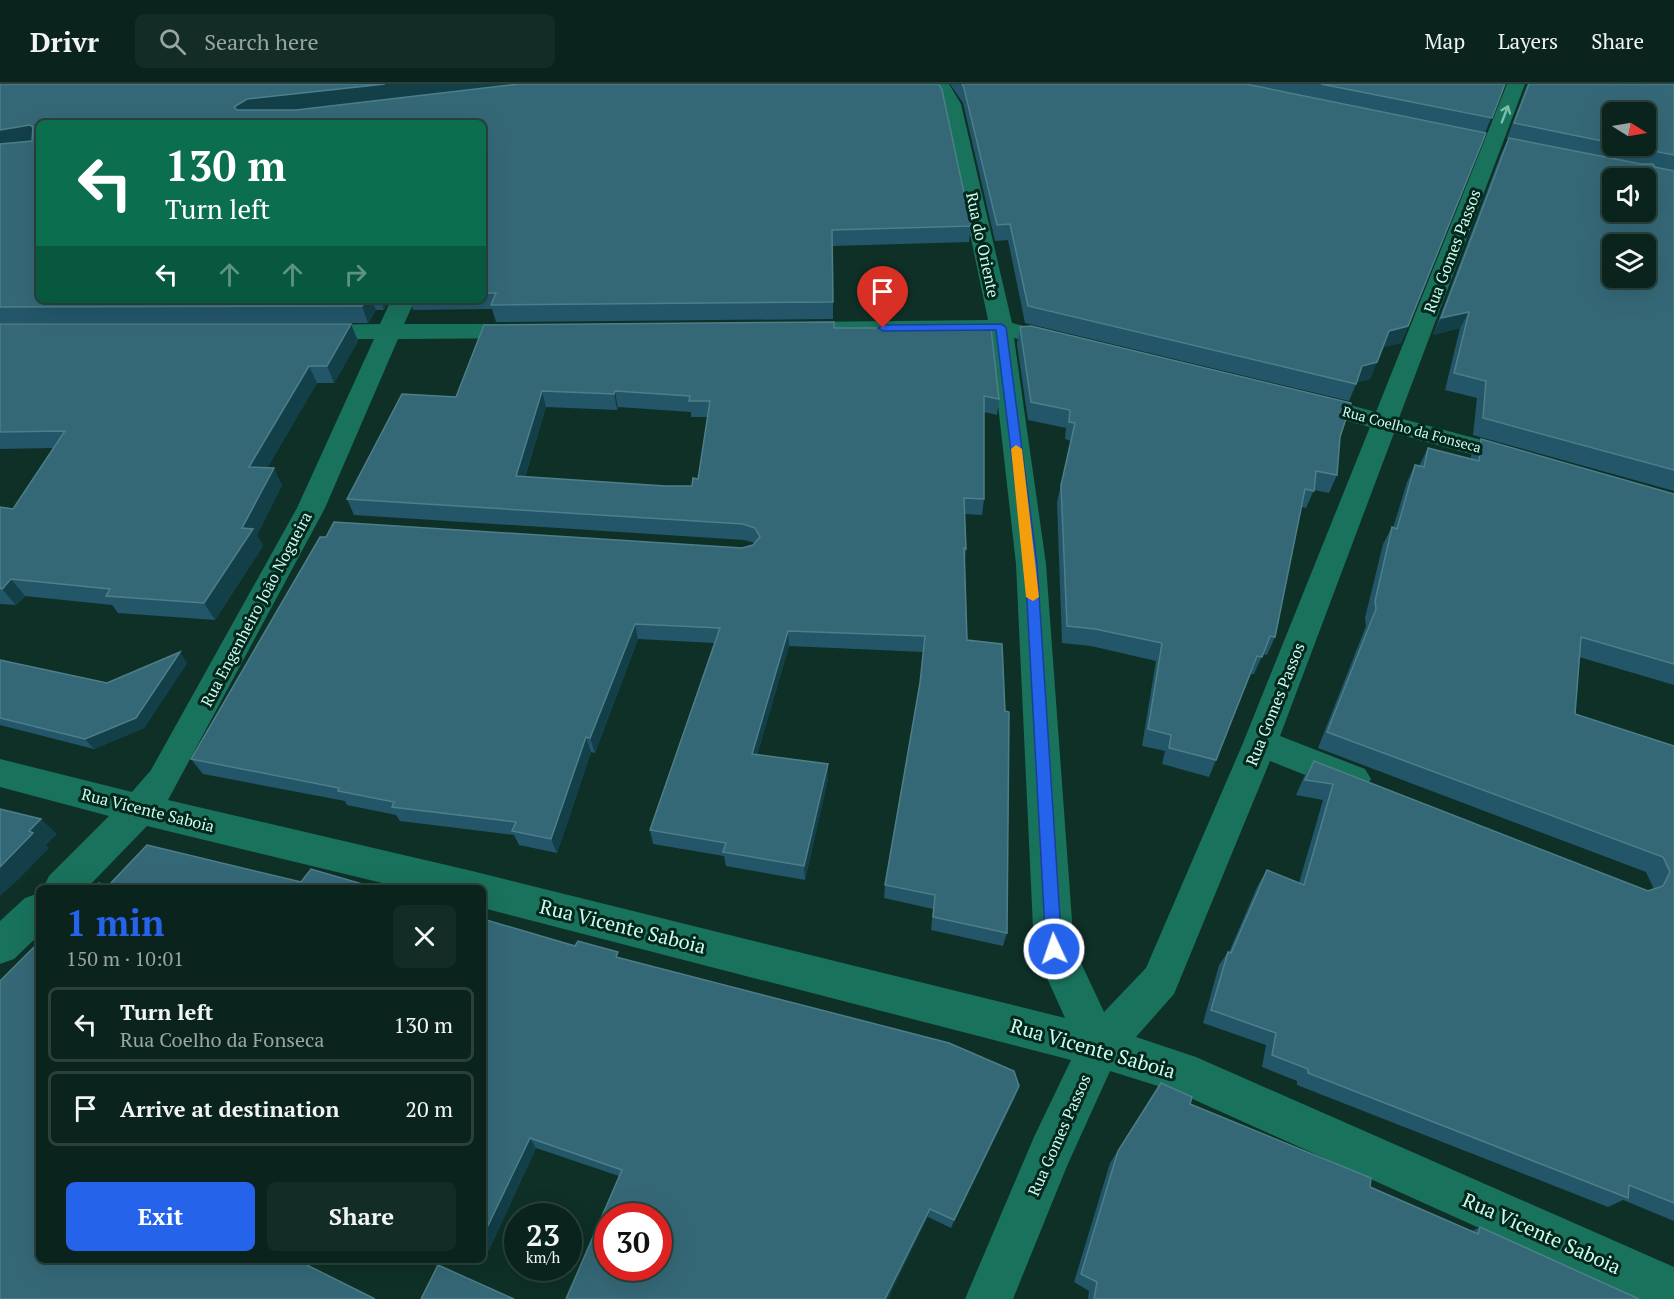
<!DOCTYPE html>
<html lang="en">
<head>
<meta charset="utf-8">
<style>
	:root { --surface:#0a241d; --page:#132c26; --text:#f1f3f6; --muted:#99a4a4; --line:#2a413b; --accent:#2563eb }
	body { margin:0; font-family:"PT Serif",serif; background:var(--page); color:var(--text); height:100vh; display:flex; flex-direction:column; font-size:22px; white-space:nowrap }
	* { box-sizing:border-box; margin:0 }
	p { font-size:20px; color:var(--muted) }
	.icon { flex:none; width:33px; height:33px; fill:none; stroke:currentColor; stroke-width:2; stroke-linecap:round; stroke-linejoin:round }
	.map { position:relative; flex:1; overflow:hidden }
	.side { position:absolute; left:36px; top:801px; width:450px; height:378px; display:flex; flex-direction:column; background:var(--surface); border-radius:9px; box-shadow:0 6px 24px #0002,0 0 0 2px var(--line) }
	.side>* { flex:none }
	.banner { position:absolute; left:36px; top:36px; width:450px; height:183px; border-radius:9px; box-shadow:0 6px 24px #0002,0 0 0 2px var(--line); background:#0b6e4f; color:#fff; overflow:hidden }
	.needle { width:39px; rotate:101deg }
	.buttons { position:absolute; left:1602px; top:18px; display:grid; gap:12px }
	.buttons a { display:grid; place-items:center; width:54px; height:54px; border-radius:9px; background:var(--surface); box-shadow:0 6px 24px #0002,0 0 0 2px var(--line); font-size:30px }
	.speed { position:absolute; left:504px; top:1119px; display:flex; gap:12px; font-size:30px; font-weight:700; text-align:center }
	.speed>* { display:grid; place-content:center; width:78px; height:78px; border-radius:50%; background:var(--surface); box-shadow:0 6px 24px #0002,0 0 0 2px var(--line); line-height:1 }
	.speed small { font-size:15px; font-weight:400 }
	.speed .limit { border:9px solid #d22; background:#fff; color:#111 }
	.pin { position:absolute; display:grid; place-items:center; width:51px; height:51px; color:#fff; margin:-62px -26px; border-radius:50% 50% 50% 0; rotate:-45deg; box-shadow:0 0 6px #0007 }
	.pin .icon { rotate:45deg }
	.me { position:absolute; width:66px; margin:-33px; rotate:357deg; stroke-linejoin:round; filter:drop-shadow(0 0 4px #0008) }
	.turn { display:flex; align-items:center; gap:21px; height:126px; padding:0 30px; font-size:27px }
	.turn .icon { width:78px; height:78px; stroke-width:2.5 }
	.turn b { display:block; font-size:42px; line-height:51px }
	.lanes { display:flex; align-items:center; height:57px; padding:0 30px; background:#0003; justify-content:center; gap:30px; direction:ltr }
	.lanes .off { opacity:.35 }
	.round { display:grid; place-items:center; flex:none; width:63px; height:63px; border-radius:9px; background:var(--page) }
	.summary { display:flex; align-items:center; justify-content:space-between; height:102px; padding:0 30px }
	h1 { font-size:36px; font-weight:800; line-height:45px; color:var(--accent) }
	.action { display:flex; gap:12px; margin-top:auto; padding:12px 30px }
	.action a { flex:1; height:69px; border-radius:9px; background:var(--accent); color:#fff; font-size:24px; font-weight:800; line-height:69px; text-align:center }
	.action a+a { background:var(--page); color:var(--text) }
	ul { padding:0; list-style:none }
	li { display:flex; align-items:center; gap:18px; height:75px; margin:0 12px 9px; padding:0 18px; border:3px solid var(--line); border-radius:9px }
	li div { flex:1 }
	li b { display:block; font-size:22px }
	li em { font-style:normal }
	header { display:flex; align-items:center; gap:36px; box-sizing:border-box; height:84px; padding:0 30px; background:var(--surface); border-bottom:2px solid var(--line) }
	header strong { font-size:28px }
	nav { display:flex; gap:33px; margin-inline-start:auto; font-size:21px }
	.search { width:420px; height:54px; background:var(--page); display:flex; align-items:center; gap:15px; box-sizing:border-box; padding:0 21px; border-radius:9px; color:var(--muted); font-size:22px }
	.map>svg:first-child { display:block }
</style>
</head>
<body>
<header>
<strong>Drivr</strong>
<div class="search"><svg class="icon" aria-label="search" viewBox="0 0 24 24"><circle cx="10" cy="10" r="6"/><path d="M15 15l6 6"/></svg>Search here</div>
<nav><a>Map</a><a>Layers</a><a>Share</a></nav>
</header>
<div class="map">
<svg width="1674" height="1215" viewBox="0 0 1674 1215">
	<rect width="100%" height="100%" fill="#0e3027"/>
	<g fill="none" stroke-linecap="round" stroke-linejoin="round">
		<g fill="#19725c" fill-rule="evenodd">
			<path d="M 931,0 L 949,0 L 961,20 L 1012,239 L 1070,253 L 1073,258 L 1070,263 L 1061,265 L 1014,254 L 1046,480 L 1074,864 L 1104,928 L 1146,884 L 1243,659 L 1370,343 L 1295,323 L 1291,317 L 1295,311 L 1304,309 L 1376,328 L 1507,0 L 1525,0 L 1399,334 L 1531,369 L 1535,375 L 1531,381 L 1521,384 L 1394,349 L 1280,652 L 1365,685 L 1371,695 L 1365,705 L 1353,710 L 1270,677 L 1174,910 L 1136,953 L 1196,973 L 1674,1183 L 1674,1215 L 1637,1215 L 1177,1008 L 1110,987 L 1067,1082 L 1013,1215 L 965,1215 L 1034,1053 L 1071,976 L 483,824 L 483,804 L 403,804 L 147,742 L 87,804 L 43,804 L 49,792 L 109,732 L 0,703 L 0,675 L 132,708 L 151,686 L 297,424 L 374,255 L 311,255 L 302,253 L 299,248 L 302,243 L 311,241 L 380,240 L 391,216 L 415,216 L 404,240 L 526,240 L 535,242 L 538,247 L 535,252 L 526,254 L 398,255 L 325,424 L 168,716 L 472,787 L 1065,934 L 1034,865 L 1016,480 L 990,250 L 800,252 L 791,250 L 788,245 L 791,240 L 800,238 L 988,236 L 943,20 Z"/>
			<path d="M 39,809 L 39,851 L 14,875 L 0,880 L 0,837 L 25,814 Z"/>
		</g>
	</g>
	<g fill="#235669" fill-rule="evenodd">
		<path d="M 0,0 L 939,0 L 942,6 L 971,142 L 969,158 L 833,162 L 833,235 L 496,238 L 492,225 L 413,226 L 410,216 L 483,216 L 483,39 L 39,39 L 39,216 L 390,216 L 384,226 L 376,226 L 368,239 L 0,239 Z"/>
		<path d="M 950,0 L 1505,0 L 1485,49 L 1408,242 L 1401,259 L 1383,263 L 1370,295 L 1357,298 L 1349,317 L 1025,239 L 1008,156 L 995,157 L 963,19 Z"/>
		<path d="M 1527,0 L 1674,0 L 1674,407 L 1473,351 L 1477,314 L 1445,306 L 1460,244 L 1433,251 L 1501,70 L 1508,55 L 1507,54 L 1527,1 ZM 1612,28 L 1646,62 L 1612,62 Z"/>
		<path d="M 0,240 L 351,240 L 358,257 L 334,299 L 317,299 L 267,384 L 282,401 L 257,451 L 263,462 L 215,536 L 118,529 L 112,521 L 25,512 L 16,521 L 0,520 L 0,423 L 13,425 L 53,364 L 0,365 Z"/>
		<path d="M 1020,243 L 1340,353 L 1337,391 L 1329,409 L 1314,406 L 1306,424 L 1301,423 L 1275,553 L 1267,571 L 1263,570 L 1254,590 L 1251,590 L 1216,676 L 1209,693 L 1162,680 L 1165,667 L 1142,662 L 1156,577 L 1091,562 L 1062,559 L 1057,418 L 1071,357 L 1065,355 L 1066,344 L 1028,336 L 1017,260 Z"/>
		<path d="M 834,244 L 999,315 L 997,331 L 984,328 L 984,415 L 982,431 L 965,430 L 966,465 L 965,478 L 967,556 L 1007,849 L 1003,862 L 931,846 L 933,825 L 884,814 L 885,801 L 920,599 L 924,568 L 789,562 L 757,671 L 828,680 L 828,695 L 805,796 L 726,782 L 724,772 L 653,760 L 650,746 L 714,559 L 638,555 L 595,669 L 591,668 L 557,769 L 519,761 L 514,751 L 400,737 L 396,731 L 347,721 L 345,717 L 203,690 L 191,675 L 326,453 L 742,464 L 753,461 L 755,459 L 744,456 L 354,431 L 347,415 L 456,313 ZM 546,323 L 617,326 L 618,323 L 691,328 L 691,333 L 708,333 L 698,395 L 692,402 L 665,402 L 525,393 Z"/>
		<path d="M 1481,355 L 1674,410 L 1674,601 L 1579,573 L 1575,630 L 1674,662 L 1674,1137 L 1623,1116 L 1608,1123 L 1297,1001 L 1297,997 L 1262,983 L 1266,961 L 1203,939 L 1219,881 L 1228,868 L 1229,868 L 1258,801 L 1267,786 L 1299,799 L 1323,716 L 1296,711 L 1304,693 L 1314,677 L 1648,807 L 1652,806 L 1653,803 L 1646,788 L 1318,664 L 1366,542 L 1365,534 L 1383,460 L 1392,443 L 1393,444 L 1407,398 L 1415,381 L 1419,382 L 1428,364 L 1471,375 L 1471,372 Z"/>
		<path d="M 0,576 L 107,599 L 187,579 L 144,644 L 94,665 L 0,641 Z"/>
		<path d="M 483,835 L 575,862 L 621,874 L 1019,1002 L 1015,1013 L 951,1144 L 928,1133 L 619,1092 L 536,1064 L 489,1166 L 483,1164 Z"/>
		<path d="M 1161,999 L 1190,1020 L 1370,1103 L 1472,1147 L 1480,1143 L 1639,1215 L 1088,1215 L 1089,1207 L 1074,1198 L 1110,1079 Z"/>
	</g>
	<g fill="#133f49">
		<path d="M 385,0 L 522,0 L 241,39 L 234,23 L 247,15 Z"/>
		<path d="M 30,41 L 39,57 L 0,63 L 0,46 Z"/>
		<path d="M 366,216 L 372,216 L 376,226 L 368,239 L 362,222 Z"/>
		<path d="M 381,216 L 390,216 L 384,226 Z"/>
		<path d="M 1469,228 L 1460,244 L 1433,251 L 1441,234 Z"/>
		<path d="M 351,240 L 358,257 L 334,299 L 327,282 Z"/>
		<path d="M 1408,242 L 1401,259 L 1382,264 L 1389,247 Z"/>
		<path d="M 1377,278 L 1370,295 L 1354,299 L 1362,282 Z"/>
		<path d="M 309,282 L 317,299 L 258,400 L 249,383 Z"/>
		<path d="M 542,307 L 546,323 L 520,408 L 516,392 Z"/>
		<path d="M 615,307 L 618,323 L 617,326 L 614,310 Z"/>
		<path d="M 274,384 L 282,401 L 257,451 L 263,462 L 215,536 L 204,519 Z"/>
		<path d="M 11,495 L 25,512 L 16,521 L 2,505 Z"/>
		<path d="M 635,540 L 638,555 L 595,669 L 590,654 Z"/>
		<path d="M 788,547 L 789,562 L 753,685 L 752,670 Z"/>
		<path d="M 180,568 L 187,579 L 144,644 L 94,665 L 85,655 Z"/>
		<path d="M 586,653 L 591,668 L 557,769 L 551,755 Z"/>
		<path d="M 828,680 L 828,695 L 805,796 L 804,782 Z"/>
		<path d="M 41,735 L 57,750 L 46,761 L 49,764 L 19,795 L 0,812 L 0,783 L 29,747 Z"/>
		<path d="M 1019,1002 L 1015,1013 L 951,1144 L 954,1136 Z"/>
		<path d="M 530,1054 L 536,1064 L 489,1166 L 483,1161 L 483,1152 Z"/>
		<path d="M 930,1125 L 928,1133 L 888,1215 L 885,1215 Z"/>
	</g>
	<g fill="#356877" stroke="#4d7f89" stroke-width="1.5" fill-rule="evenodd">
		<path d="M 0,0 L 385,0 L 247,15 L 234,23 L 237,26 L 296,26 L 519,0 L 939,0 L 942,6 L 971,142 L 832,146 L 833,218 L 491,221 L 496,209 L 483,209 L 483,39 L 39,39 L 39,216 L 366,216 L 362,222 L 0,223 L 0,60 L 32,57 L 33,43 L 30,41 L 0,46 Z"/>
		<path d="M 962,0 L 1246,0 L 1486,49 L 1408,242 L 1389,247 L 1377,278 L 1362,282 L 1356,300 L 1028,222 L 1010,140 L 997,141 L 964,4 Z"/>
		<path d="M 1321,0 L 1505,0 L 1492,34 Z"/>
		<path d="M 1529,0 L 1674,0 L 1674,71 L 1627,62 L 1646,62 L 1646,28 L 1612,28 L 1612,59 L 1514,39 Z"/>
		<path d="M 1509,54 L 1641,80 L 1653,80 L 1655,83 L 1674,87 L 1674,386 L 1483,334 L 1486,297 L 1454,289 L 1469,228 L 1441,234 ZM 1612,94 L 1646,94 L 1646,128 L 1612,128 ZM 1612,160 L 1646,160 L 1646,194 L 1612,194 Z"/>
		<path d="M 834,238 L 834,244 L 991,244 L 999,315 L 984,312 L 984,415 L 964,414 L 966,465 L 964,464 L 967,556 L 1002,560 L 1005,627 L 1009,628 L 1007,849 L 933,833 L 935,811 L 885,801 L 920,599 L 925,552 L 788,547 L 752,670 L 828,680 L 804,782 L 723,768 L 726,759 L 650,746 L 720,544 L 635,540 L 590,654 L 586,653 L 551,755 L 512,747 L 516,738 L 392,723 L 394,718 L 338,707 L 339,704 L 191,675 L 320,453 L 326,453 L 334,438 L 742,464 L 753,461 L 760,453 L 755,444 L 743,440 L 347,415 L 402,310 L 456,313 L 484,241 ZM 542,307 L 614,310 L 615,307 L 690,312 L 689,317 L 710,317 L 698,395 L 693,394 L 692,402 L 665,402 L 516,392 Z"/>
		<path d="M 0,240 L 351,240 L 327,282 L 309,282 L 249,383 L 274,384 L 242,444 L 253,445 L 204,519 L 106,512 L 110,505 L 11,495 L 2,505 L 0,504 L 0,423 L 13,425 L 65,347 L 0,348 Z"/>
		<path d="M 1031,242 L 1351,319 L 1340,353 L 1337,391 L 1316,387 L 1314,407 L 1305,405 L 1275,553 L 1270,552 L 1262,573 L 1257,572 L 1216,676 L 1169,664 L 1171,651 L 1148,645 L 1162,559 L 1095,545 L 1067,542 L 1061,401 L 1075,339 L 1069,338 L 1070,326 L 1031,318 L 1020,243 Z"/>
		<path d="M 1481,355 L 1674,410 L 1674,580 L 1581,553 L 1575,630 L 1674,662 L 1674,1119 L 1629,1101 L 1628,1114 L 1308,989 L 1308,985 L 1272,971 L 1276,949 L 1211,926 L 1228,868 L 1231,869 L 1267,786 L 1304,801 L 1333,700 L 1305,696 L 1314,677 L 1648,807 L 1663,802 L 1670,788 L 1663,773 L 1327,648 L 1376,525 L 1375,517 L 1392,443 L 1397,445 L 1415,381 L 1424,383 L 1428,364 L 1479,377 Z"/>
		<path d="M 180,568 L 136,634 L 85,655 L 0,634 L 0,576 L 107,599 Z"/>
		<path d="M 0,725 L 41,735 L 29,747 L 33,749 L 0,783 Z"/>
		<path d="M 147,761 L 301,798 L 311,785 L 376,804 L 94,804 L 99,799 L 107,803 Z"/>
		<path d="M 483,835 L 575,862 L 578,857 L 618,868 L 616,873 L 949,959 L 1014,987 L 1019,1002 L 954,1136 L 930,1125 L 885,1215 L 566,1215 L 622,1086 L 530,1054 L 483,1152 ZM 608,1132 L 658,1132 L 658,1184 L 608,1184 Z"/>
		<path d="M 39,858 L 39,1176 L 297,1176 L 375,1215 L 0,1215 L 0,897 Z"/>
		<path d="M 1161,999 L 1192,1013 L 1190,1020 L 1371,1094 L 1370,1103 L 1478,1150 L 1480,1143 L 1639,1215 L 1094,1215 L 1097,1198 L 1081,1190 L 1118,1067 Z"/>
		<path d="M 438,1181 L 514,1215 L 421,1215 Z"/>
	</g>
	<defs><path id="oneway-shaft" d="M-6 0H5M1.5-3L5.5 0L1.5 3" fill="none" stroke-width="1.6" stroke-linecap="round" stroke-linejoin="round" transform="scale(1.5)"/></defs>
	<use stroke="#7bbeab" href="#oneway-shaft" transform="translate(1505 30) rotate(-69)"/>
	<path fill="#2563eb" stroke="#184099" stroke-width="1.5" d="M 1001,240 L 1006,243 L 1037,480 L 1062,865 L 1060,871 L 1054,873 L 1048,871 L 1046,865 L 1025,480 L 996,246 L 883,247 L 878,244 L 883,241 Z"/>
	<path fill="#f59e0b" d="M 1016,361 L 1022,365 L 1039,513 L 1033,517 L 1026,513 L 1011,365 Z"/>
	<g text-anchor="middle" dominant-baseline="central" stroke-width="6" stroke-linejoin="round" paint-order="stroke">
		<g font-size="14" fill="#ccfdec" stroke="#03261d">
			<text transform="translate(1412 345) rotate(15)">Rua Coelho da Fonseca</text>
		</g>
		<g font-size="16" fill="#ccfdec" stroke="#03261d">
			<text transform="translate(983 161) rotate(78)">Rua do Oriente</text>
			<text transform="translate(1452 167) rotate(-69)">Rua Gomes Passos</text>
			<text transform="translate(256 525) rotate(-62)">Rua Engenheiro João Nogueira</text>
			<text transform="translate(1275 620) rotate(-68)">Rua Gomes Passos</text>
			<text transform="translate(148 726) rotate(14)">Rua Vicente Saboia</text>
			<text transform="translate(1059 1051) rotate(-66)">Rua Gomes Passos</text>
		</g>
		<g font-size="20" fill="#ccfdec" stroke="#03261d">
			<text transform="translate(623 842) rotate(14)">Rua Vicente Saboia</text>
			<text transform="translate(1093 964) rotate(16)">Rua Vicente Saboia</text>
			<text transform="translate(1542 1149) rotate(24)">Rua Vicente Saboia</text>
		</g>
	</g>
</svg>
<div class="buttons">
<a><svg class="needle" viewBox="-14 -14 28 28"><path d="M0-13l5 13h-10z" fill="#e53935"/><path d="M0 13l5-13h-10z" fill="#99a4a4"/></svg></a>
<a><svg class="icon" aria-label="sound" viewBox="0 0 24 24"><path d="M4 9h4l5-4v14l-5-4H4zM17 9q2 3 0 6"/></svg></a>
<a><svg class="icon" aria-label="layers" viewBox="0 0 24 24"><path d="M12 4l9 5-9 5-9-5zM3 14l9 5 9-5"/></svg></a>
</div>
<div class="speed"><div>23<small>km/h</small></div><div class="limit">30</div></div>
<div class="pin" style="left:883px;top:244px;background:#d93025"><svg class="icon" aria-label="arrive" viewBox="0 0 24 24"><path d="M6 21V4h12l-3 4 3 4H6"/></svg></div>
<svg class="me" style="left:1054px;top:865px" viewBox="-20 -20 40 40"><circle r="17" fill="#2563eb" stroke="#fff" stroke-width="3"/><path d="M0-11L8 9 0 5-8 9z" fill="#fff"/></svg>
<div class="banner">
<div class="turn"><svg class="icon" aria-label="left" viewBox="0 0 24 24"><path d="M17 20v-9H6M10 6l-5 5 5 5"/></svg><div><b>130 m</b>Turn left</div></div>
<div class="lanes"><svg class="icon" aria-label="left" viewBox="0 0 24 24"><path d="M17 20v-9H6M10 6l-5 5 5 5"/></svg><svg class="icon off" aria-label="ahead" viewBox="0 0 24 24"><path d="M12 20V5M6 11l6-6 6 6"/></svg><svg class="icon off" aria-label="ahead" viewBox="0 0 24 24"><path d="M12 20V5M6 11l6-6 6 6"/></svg><svg class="icon off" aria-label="right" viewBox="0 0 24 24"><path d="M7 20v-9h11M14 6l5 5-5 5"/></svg></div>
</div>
<section class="side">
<div class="summary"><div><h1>1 min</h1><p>150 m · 10:01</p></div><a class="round"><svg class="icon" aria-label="close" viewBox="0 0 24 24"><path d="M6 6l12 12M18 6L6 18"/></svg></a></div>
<ul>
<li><svg class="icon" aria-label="left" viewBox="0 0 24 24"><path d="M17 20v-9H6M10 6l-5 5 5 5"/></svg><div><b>Turn left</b><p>Rua Coelho da Fonseca</p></div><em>130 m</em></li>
<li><svg class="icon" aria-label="arrive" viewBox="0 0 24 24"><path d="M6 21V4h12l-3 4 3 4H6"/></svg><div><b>Arrive at destination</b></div><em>20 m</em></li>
</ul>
<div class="action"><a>Exit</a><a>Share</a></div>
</section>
</div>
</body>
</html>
